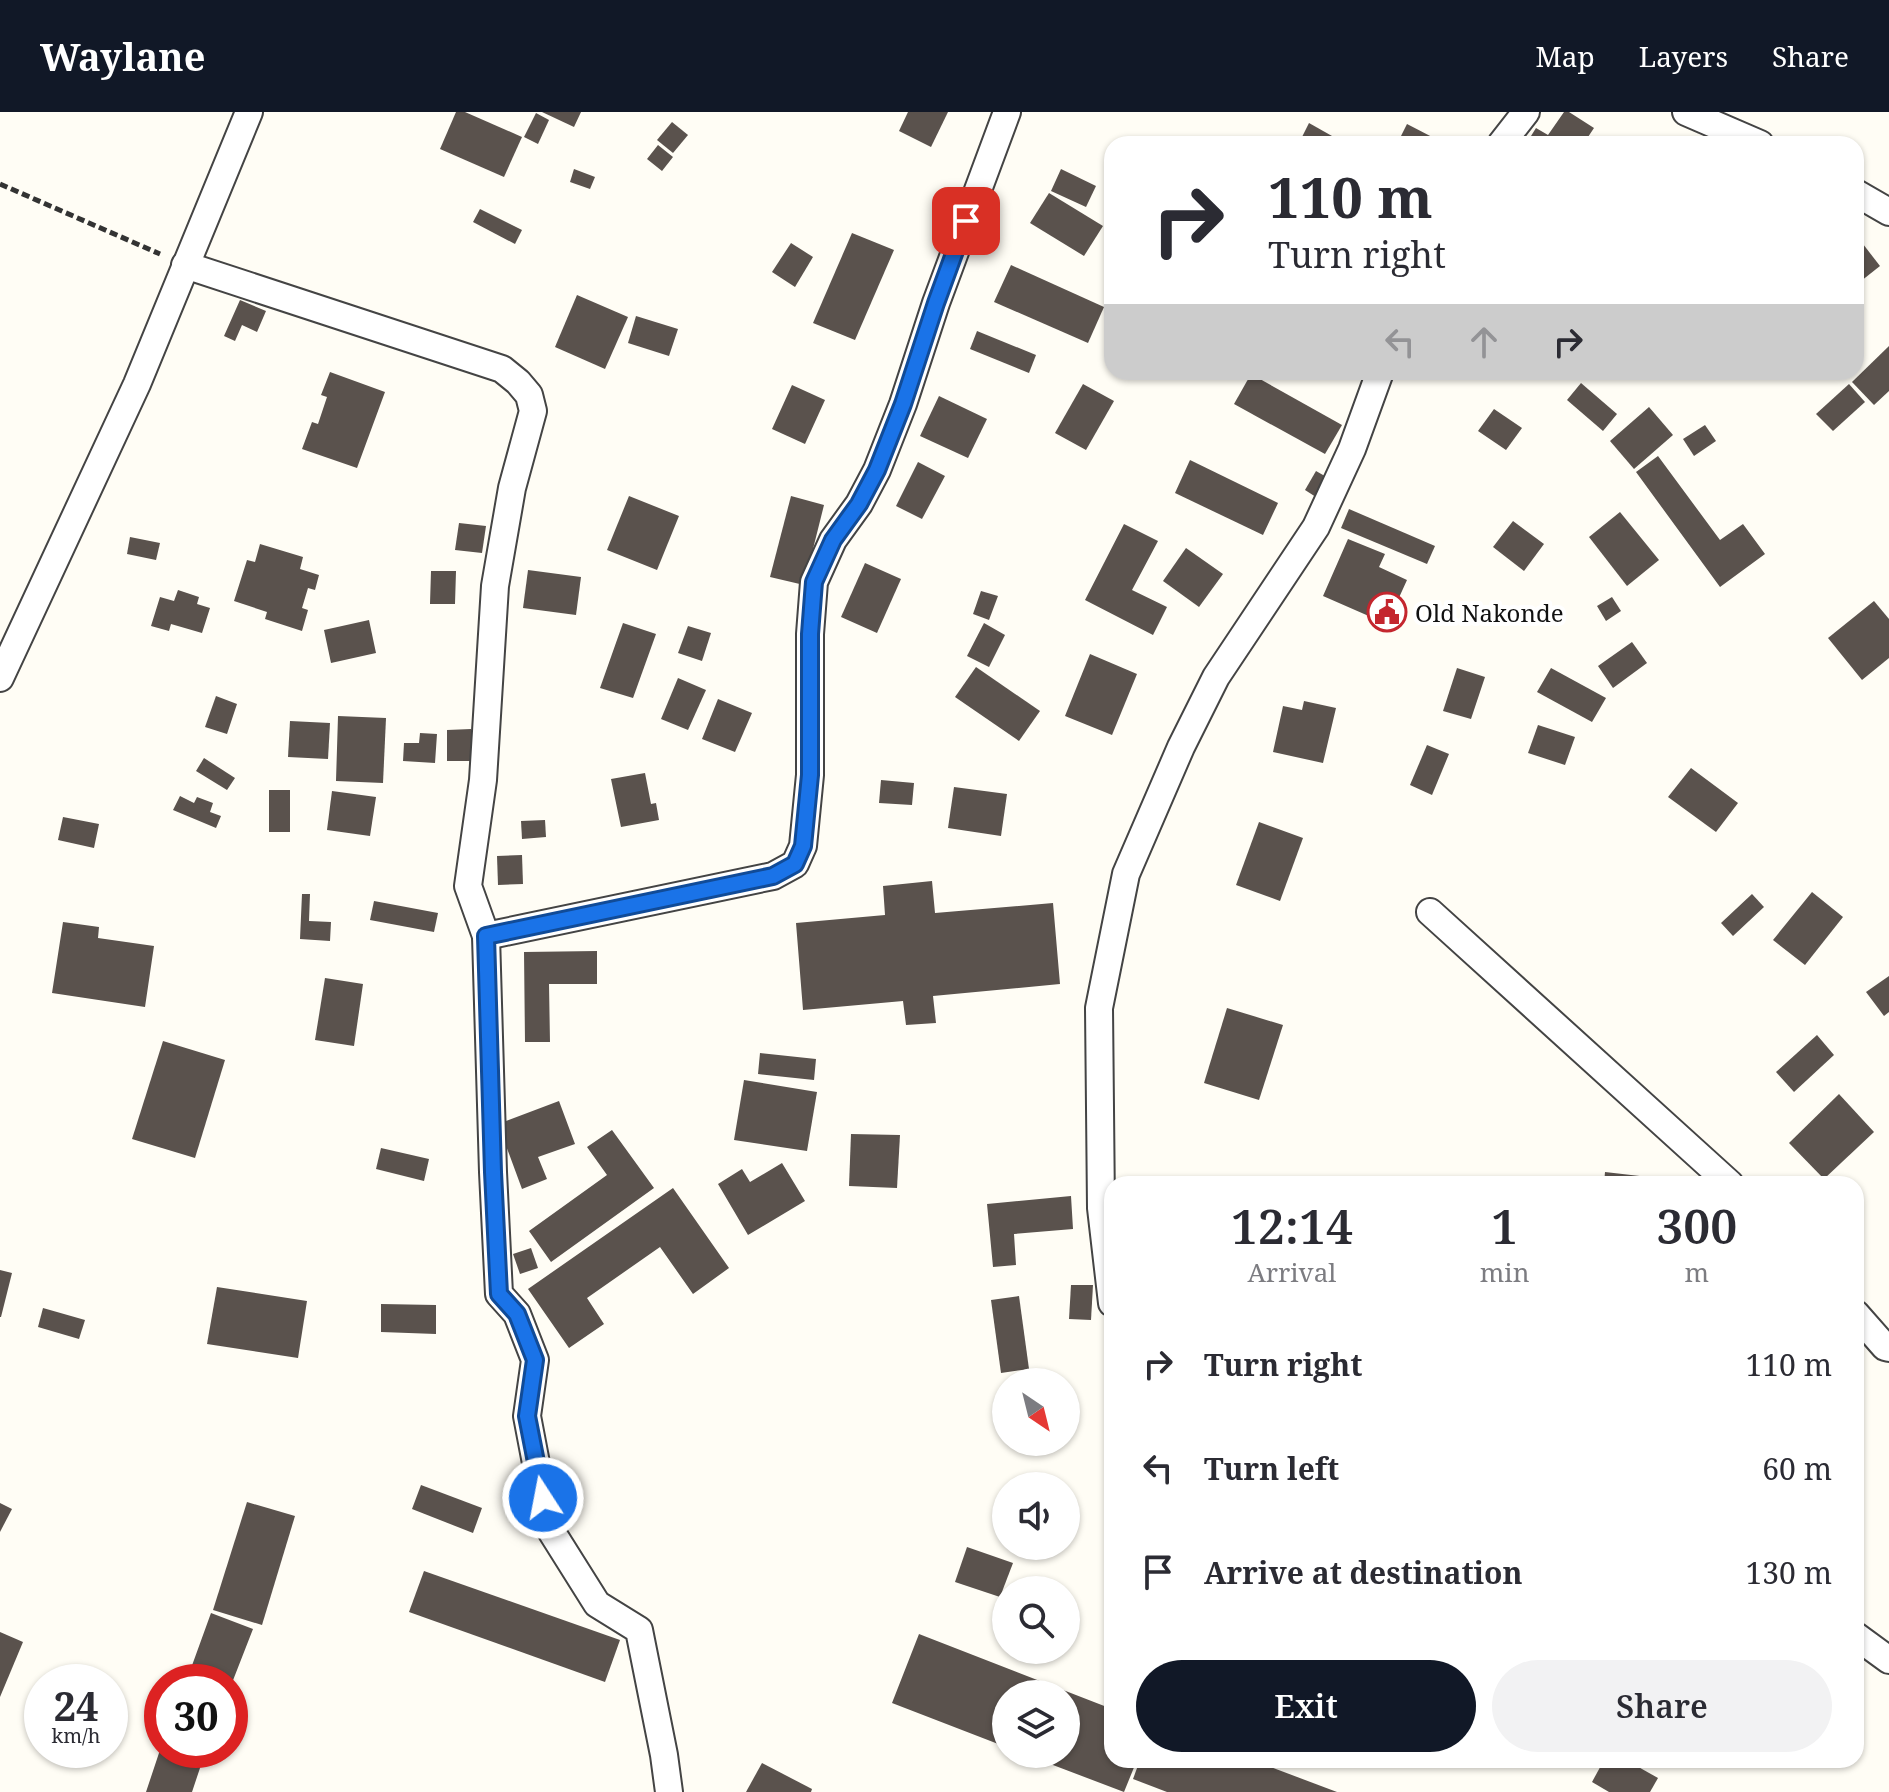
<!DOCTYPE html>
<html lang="en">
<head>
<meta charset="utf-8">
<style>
	:root { --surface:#fff; --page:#f2f2f3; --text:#2b2b33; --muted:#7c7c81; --accent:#111827 }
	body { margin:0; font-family:"Noto Serif",serif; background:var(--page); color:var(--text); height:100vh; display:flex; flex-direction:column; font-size:30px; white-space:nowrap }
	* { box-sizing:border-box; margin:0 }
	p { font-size:26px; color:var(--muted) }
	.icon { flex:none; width:44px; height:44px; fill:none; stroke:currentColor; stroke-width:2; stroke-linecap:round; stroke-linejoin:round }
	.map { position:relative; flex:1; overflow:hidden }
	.drawer { position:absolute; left:1104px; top:1064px; width:760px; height:592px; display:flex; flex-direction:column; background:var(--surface); border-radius:24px; box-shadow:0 2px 6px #0004 }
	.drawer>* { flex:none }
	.hud { position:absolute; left:1104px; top:24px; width:760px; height:244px; border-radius:24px; box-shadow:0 2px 6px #0004; background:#fff; color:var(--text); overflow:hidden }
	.needle { width:52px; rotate:145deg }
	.fabs { position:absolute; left:992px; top:1256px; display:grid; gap:16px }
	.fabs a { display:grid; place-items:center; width:88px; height:88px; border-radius:50%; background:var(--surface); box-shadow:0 2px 6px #0004; font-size:40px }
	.speed { position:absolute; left:24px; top:1552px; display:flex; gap:16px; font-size:40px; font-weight:700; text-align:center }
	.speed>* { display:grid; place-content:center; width:104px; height:104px; border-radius:50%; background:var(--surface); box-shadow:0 2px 6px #0004; line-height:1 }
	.speed small { font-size:20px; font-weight:400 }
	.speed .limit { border:12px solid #d22; background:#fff; color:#111 }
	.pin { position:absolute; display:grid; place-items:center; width:68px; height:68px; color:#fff; margin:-34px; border-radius:16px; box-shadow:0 4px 12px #0006 }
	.me { position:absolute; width:88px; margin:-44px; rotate:349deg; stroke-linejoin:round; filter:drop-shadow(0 0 6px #0008) }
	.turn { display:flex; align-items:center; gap:28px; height:168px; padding:0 32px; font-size:36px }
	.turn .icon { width:104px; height:104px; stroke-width:2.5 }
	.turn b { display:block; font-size:56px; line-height:68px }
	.lanes { display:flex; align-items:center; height:76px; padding:0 32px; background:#0003; justify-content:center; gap:40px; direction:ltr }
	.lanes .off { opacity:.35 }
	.eta { display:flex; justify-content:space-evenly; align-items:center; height:136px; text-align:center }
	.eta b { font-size:48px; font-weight:600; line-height:56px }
	.action { display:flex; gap:16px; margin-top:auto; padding:16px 32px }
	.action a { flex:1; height:92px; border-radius:48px; background:var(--accent); color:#fff; font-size:32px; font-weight:600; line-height:92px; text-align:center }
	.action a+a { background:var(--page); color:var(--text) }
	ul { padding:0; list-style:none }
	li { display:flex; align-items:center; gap:24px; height:104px; padding:0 32px }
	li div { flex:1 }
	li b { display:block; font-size:30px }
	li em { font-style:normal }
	header { display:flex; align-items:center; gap:48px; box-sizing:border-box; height:112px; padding:0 40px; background:var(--accent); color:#fff }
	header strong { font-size:38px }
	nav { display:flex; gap:44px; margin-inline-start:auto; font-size:28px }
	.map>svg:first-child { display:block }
</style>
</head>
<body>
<header>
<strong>Waylane</strong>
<nav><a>Map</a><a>Layers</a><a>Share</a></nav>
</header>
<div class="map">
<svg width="1889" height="1680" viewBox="0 0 1889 1680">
	<rect width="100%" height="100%" fill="#fffdf5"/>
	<g fill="#5a524d">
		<path d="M 456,0 L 465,0 L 522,25 L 504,65 L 440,37 Z"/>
		<path d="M 542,0 L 581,0 L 574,15 Z"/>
		<path d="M 908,0 L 948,0 L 931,35 L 899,19 Z"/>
		<path d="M 1564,0 L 1569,0 L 1594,16 L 1588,25 L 1599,32 L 1542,32 L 1531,24 L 1536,16 L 1548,23 Z"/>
		<path d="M 536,1 L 549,8 L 538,32 L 524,25 Z"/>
		<path d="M 672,10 L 688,23 L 673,41 L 657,28 Z"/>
		<path d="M 1309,11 L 1332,24 L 1327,32 L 1299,31 Z"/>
		<path d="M 1407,12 L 1436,27 L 1433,32 L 1397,32 Z"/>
		<path d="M 658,33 L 673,45 L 662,59 L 647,47 Z"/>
		<path d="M 574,57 L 595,65 L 590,77 L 570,70 Z"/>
		<path d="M 1061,57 L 1096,74 L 1086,95 L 1051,79 Z"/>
		<path d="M 1049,81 L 1103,114 L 1084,144 L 1030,111 Z"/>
		<path d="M 480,97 L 522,118 L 515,132 L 473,110 Z"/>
		<path d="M 852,121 L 894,138 L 855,228 L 813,211 Z"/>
		<path d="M 1856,123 L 1880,154 L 1856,173 Z"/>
		<path d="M 791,131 L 813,145 L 795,175 L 772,160 Z"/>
		<path d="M 1011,153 L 1104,195 L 1088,231 L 994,190 Z"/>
		<path d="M 577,183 L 628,205 L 605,257 L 555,235 Z"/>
		<path d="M 240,188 L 266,199 L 257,220 L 242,213 L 235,229 L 224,224 Z"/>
		<path d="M 636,204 L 678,217 L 669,244 L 628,231 Z"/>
		<path d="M 977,219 L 1036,243 L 1029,261 L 970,237 Z"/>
		<path d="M 1889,234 L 1889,279 L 1874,293 L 1852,270 Z"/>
		<path d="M 330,260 L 385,280 L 357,356 L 302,337 L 312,310 L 318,312 L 327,285 L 321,283 Z"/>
		<path d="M 1251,262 L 1342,313 L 1325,342 L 1234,292 Z"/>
		<path d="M 1581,271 L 1617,302 L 1603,319 L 1567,288 Z"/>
		<path d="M 1083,272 L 1114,289 L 1086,338 L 1055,321 Z"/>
		<path d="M 1849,272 L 1865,290 L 1833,319 L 1816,302 Z"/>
		<path d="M 792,273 L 825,288 L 805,332 L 772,317 Z"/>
		<path d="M 939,284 L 987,307 L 968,346 L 920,324 Z"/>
		<path d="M 1649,295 L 1673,323 L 1634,357 L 1610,329 Z"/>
		<path d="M 1494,297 L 1522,316 L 1506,338 L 1478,319 Z"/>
		<path d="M 1705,313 L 1716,329 L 1694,344 L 1683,327 Z"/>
		<path d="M 1658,344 L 1720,428 L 1743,412 L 1765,442 L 1720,475 L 1636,360 Z"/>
		<path d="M 1190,348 L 1278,391 L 1263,423 L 1175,381 Z"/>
		<path d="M 918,350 L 945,364 L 922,407 L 896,394 Z"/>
		<path d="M 1316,359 L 1330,367 L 1319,387 L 1305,378 Z"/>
		<path d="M 629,384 L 679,404 L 657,458 L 607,438 Z"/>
		<path d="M 791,384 L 824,393 L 804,473 L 770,465 Z"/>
		<path d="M 1349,397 L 1435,434 L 1427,452 L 1341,416 Z"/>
		<path d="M 1620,400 L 1659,448 L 1627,474 L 1589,425 Z"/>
		<path d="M 1513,409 L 1544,432 L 1524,459 L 1493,435 Z"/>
		<path d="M 459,411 L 486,414 L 482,441 L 455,438 Z"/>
		<path d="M 1124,412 L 1158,429 L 1132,478 L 1167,495 L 1153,523 L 1085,488 Z"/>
		<path d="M 130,425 L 160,431 L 156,448 L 127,442 Z"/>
		<path d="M 1348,427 L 1385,442 L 1379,455 L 1407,468 L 1387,512 L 1323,484 Z"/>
		<path d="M 260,432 L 303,445 L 300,457 L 319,463 L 315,478 L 308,476 L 302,496 L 308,498 L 302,519 L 265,507 L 267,500 L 234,489 L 247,448 L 255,450 Z"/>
		<path d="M 1186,436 L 1223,462 L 1199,495 L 1163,469 Z"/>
		<path d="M 865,451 L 901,467 L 877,521 L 841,505 Z"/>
		<path d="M 528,458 L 581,465 L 576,503 L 523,496 Z"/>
		<path d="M 431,459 L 456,459 L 455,492 L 430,492 Z"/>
		<path d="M 178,478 L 199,485 L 197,492 L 210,496 L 202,521 L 171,512 L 169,519 L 151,514 L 160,485 L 174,489 Z"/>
		<path d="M 981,479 L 998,484 L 989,508 L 973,502 Z"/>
		<path d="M 1612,485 L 1621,499 L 1606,509 L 1597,494 Z"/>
		<path d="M 1874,489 L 1889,507 L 1889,546 L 1862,568 L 1828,526 Z"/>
		<path d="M 369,508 L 376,541 L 331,551 L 324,518 Z"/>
		<path d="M 623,511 L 656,522 L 633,586 L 600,576 Z"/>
		<path d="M 984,511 L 1005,523 L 989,555 L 967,544 Z"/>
		<path d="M 688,514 L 711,521 L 702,549 L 678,541 Z"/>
		<path d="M 1632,530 L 1647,551 L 1613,576 L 1598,554 Z"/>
		<path d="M 1090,542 L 1137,562 L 1112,623 L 1065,604 Z"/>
		<path d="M 976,555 L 1040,599 L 1019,629 L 955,585 Z"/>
		<path d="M 1457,556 L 1485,565 L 1471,607 L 1443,599 Z"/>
		<path d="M 1551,556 L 1606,586 L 1592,610 L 1537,580 Z"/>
		<path d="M 678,566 L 706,578 L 688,618 L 661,607 Z"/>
		<path d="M 216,584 L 237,592 L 227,622 L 205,615 Z"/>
		<path d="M 718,587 L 752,601 L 735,640 L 702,627 Z"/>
		<path d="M 1304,589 L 1336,596 L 1323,651 L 1273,640 L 1283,594 L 1302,598 Z"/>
		<path d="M 338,604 L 386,606 L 383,671 L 336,669 Z"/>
		<path d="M 290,609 L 330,611 L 328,647 L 288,645 Z"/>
		<path d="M 1538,613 L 1575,625 L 1565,653 L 1528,641 Z"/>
		<path d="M 471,617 L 471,649 L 447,649 L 447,618 Z"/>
		<path d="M 420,621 L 437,622 L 435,651 L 403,649 L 404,631 L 419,631 Z"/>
		<path d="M 1427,633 L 1449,642 L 1432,683 L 1410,673 Z"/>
		<path d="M 204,646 L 235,666 L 227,678 L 196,659 Z"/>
		<path d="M 1691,656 L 1738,691 L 1716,720 L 1668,685 Z"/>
		<path d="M 645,661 L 651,692 L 656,691 L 659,708 L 621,715 L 611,667 Z"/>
		<path d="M 881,668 L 914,671 L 912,693 L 879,691 Z"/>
		<path d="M 954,675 L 1007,682 L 1001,724 L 948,716 Z"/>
		<rect x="269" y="678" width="21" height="42"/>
		<path d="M 332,679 L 376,685 L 370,724 L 327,718 Z"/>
		<path d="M 180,684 L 194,691 L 197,685 L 213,691 L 210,700 L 221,704 L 216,716 L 173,698 Z"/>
		<path d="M 63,705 L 99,712 L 94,736 L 58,728 Z"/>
		<path d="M 545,708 L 546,725 L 522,727 L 521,709 Z"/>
		<path d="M 1259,710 L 1303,726 L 1280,789 L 1236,773 Z"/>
		<path d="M 522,743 L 523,772 L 498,773 L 497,744 Z"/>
		<path d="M 932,769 L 935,801 L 1053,791 L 1060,872 L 933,884 L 936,911 L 906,913 L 903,889 L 803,898 L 796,811 L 885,803 L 883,774 Z"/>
		<path d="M 1812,780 L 1843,805 L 1805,853 L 1773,828 Z"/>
		<path d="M 302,782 L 310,782 L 309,809 L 331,810 L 330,829 L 300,827 Z"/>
		<path d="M 1752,782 L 1764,795 L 1733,824 L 1721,811 Z"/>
		<path d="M 374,789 L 438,801 L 434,820 L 370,808 Z"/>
		<path d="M 63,810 L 99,815 L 98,826 L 154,834 L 145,895 L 52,881 Z"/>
		<path d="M 597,839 L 597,872 L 549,872 L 550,930 L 525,930 L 524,840 Z"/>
		<path d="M 1889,864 L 1889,900 L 1884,904 L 1866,880 Z"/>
		<path d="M 325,866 L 363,872 L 354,934 L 315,928 Z"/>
		<path d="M 1227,896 L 1283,913 L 1259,988 L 1204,971 Z"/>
		<path d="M 1817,923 L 1834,943 L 1794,980 L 1776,960 Z"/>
		<path d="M 163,929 L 225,948 L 195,1046 L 132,1027 Z"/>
		<path d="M 760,941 L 816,947 L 814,968 L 758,962 Z"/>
		<path d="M 744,968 L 817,980 L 807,1039 L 734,1028 Z"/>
		<path d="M 1839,982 L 1874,1020 L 1824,1067 L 1789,1031 Z"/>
		<path d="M 559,989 L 575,1032 L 538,1045 L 547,1067 L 522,1077 L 498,1012 Z"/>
		<path d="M 612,1018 L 654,1076 L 551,1150 L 529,1119 L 607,1063 L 587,1035 Z"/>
		<path d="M 851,1022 L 900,1023 L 897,1076 L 849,1074 Z"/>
		<path d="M 381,1036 L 429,1047 L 424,1069 L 376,1057 Z"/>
		<path d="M 782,1051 L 805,1089 L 748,1123 L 718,1072 L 742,1057 L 750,1070 Z"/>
		<path d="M 1605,1060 L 1657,1066 L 1657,1072 L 1604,1072 Z"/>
		<path d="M 673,1076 L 729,1156 L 693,1182 L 660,1135 L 587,1186 L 604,1212 L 569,1236 L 528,1177 Z"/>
		<path d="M 1071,1084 L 1073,1117 L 1014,1122 L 1016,1153 L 993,1155 L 987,1092 Z"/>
		<path d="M 531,1136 L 538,1156 L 520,1162 L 513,1142 Z"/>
		<path d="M 0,1158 L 12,1161 L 1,1205 L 0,1205 Z"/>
		<path d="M 1071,1173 L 1093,1173 L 1091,1208 L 1069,1207 Z"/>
		<path d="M 217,1175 L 307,1189 L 298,1246 L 207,1232 Z"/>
		<path d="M 1019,1184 L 1029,1257 L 1001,1261 L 991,1188 Z"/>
		<path d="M 381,1192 L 436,1193 L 436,1222 L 381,1220 Z"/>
		<path d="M 43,1196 L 85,1208 L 79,1227 L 38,1215 Z"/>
		<path d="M 421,1373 L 482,1396 L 473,1421 L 412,1397 Z"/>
		<path d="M 247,1390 L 295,1404 L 262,1513 L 213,1498 Z"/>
		<path d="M 0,1391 L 12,1397 L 0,1420 Z"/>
		<path d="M 967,1435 L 1013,1451 L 1000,1485 L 955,1470 Z"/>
		<path d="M 424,1459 L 620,1528 L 605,1570 L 409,1500 Z"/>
		<path d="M 211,1501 L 253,1517 L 230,1576 L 230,1570 L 218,1570 L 190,1559 Z"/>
		<path d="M 0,1520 L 23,1530 L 0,1585 Z"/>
		<path d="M 919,1522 L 1112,1597 L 1112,1648 L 1137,1648 L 1124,1680 L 1024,1642 L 1066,1642 L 1066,1582 L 1006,1582 L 1006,1635 L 892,1591 Z"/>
		<path d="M 160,1638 L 206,1638 L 192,1680 L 146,1680 Z"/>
		<path d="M 1140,1648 L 1252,1648 L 1337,1680 L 1167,1680 L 1133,1667 Z"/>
		<path d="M 1604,1648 L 1626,1648 L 1658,1666 L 1650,1680 L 1609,1680 L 1592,1670 Z"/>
		<path d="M 762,1651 L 812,1677 L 811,1680 L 746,1680 Z"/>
	</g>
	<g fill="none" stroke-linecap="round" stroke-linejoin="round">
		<g stroke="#444" stroke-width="30">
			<g id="street">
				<path d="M 1686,0 L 1760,32"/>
				<path d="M 1501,32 L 1526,0"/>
				<path d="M 1856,81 L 1889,100"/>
				<path d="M 185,153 L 502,257 L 518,270 L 529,283 L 533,299 L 512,376 L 495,474 L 483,668 L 468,774 L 486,824 L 493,1060 L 499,1182 L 517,1202 L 535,1248 L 527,1304 L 548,1414 L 597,1492 L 639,1518 L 664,1643 L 669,1680"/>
				<path d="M 0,566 L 137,272 L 249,0"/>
				<path d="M 1430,800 L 1730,1072"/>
				<path d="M 486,824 L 773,764 L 795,752 L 803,734 L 810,663 L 810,522 L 814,470 L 833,428 L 859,392 L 877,358 L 903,292 L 936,191 L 1007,0"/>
				<path d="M 1112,1191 L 1101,1096 L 1099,896 L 1126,762 L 1181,635 L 1216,565 L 1316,415 L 1352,337 L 1380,260"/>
				<path d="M 1856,1202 L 1885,1235 L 1889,1236"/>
				<path d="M 1856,1524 L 1889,1548"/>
			</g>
		</g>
		<path stroke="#333" stroke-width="5" stroke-dasharray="8 4" stroke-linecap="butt" d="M 0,72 L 160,142"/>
		<use href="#street" stroke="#fff" stroke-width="26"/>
	</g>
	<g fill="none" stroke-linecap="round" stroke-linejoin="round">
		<g stroke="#114b97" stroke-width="20">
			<path id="route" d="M 543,1386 L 527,1304 L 535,1248 L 517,1202 L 499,1182 L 493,1060 L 486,824 L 773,764 L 795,752 L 803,734 L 810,663 L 810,522 L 814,470 L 833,428 L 859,392 L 877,358 L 903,292 L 936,191 L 966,109"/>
		</g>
		<use href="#route" stroke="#1a73e8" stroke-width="14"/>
	</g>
	<defs>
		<g id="civic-ring" transform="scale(2)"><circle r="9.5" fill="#fff" stroke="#c4262e" stroke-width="1.5"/><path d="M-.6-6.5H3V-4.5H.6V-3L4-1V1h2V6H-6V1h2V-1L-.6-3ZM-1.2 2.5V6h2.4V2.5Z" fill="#c4262e"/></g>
	</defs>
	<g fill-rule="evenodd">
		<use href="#civic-ring" x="1387" y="500"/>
	</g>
	<g text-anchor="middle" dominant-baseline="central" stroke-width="8" stroke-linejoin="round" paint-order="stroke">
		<g font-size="24" fill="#111" stroke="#fff" text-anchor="start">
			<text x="1415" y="500">Old Nakonde</text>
		</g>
	</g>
</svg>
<div class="fabs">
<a><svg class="needle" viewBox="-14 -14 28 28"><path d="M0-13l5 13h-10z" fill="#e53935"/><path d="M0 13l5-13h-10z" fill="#7c7c81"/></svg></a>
<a><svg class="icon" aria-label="sound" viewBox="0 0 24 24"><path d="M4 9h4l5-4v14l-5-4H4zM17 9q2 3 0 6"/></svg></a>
<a><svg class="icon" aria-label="search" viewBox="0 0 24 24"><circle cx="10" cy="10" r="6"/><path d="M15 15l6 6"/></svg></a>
<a><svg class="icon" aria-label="layers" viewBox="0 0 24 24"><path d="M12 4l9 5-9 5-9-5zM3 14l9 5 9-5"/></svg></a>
</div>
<div class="speed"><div>24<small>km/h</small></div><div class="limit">30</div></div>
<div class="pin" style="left:966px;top:109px;background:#d93025"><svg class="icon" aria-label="arrive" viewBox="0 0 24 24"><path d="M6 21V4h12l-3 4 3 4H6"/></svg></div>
<svg class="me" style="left:543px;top:1386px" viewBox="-20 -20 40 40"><circle r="17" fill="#1a73e8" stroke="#fff" stroke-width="3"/><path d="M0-11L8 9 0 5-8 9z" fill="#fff"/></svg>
<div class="hud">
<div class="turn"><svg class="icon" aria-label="right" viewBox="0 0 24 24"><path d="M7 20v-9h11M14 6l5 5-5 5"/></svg><div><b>110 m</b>Turn right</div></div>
<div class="lanes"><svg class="icon off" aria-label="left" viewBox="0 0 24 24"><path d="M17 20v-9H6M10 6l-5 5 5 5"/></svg><svg class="icon off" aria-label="ahead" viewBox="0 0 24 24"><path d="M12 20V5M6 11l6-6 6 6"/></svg><svg class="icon" aria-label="right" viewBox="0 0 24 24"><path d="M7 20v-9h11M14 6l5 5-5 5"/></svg></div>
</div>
<section class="drawer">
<div class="eta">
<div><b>12:14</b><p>Arrival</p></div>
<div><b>1</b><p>min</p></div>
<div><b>300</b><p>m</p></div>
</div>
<ul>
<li><svg class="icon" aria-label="right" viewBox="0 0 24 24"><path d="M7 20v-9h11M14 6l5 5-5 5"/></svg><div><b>Turn right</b></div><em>110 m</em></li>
<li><svg class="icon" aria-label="left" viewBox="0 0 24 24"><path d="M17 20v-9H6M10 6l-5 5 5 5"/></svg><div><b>Turn left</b></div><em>60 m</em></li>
<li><svg class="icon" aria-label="arrive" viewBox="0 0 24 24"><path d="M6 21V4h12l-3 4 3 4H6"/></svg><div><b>Arrive at destination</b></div><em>130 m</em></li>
</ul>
<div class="action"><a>Exit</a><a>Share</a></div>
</section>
</div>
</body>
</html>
